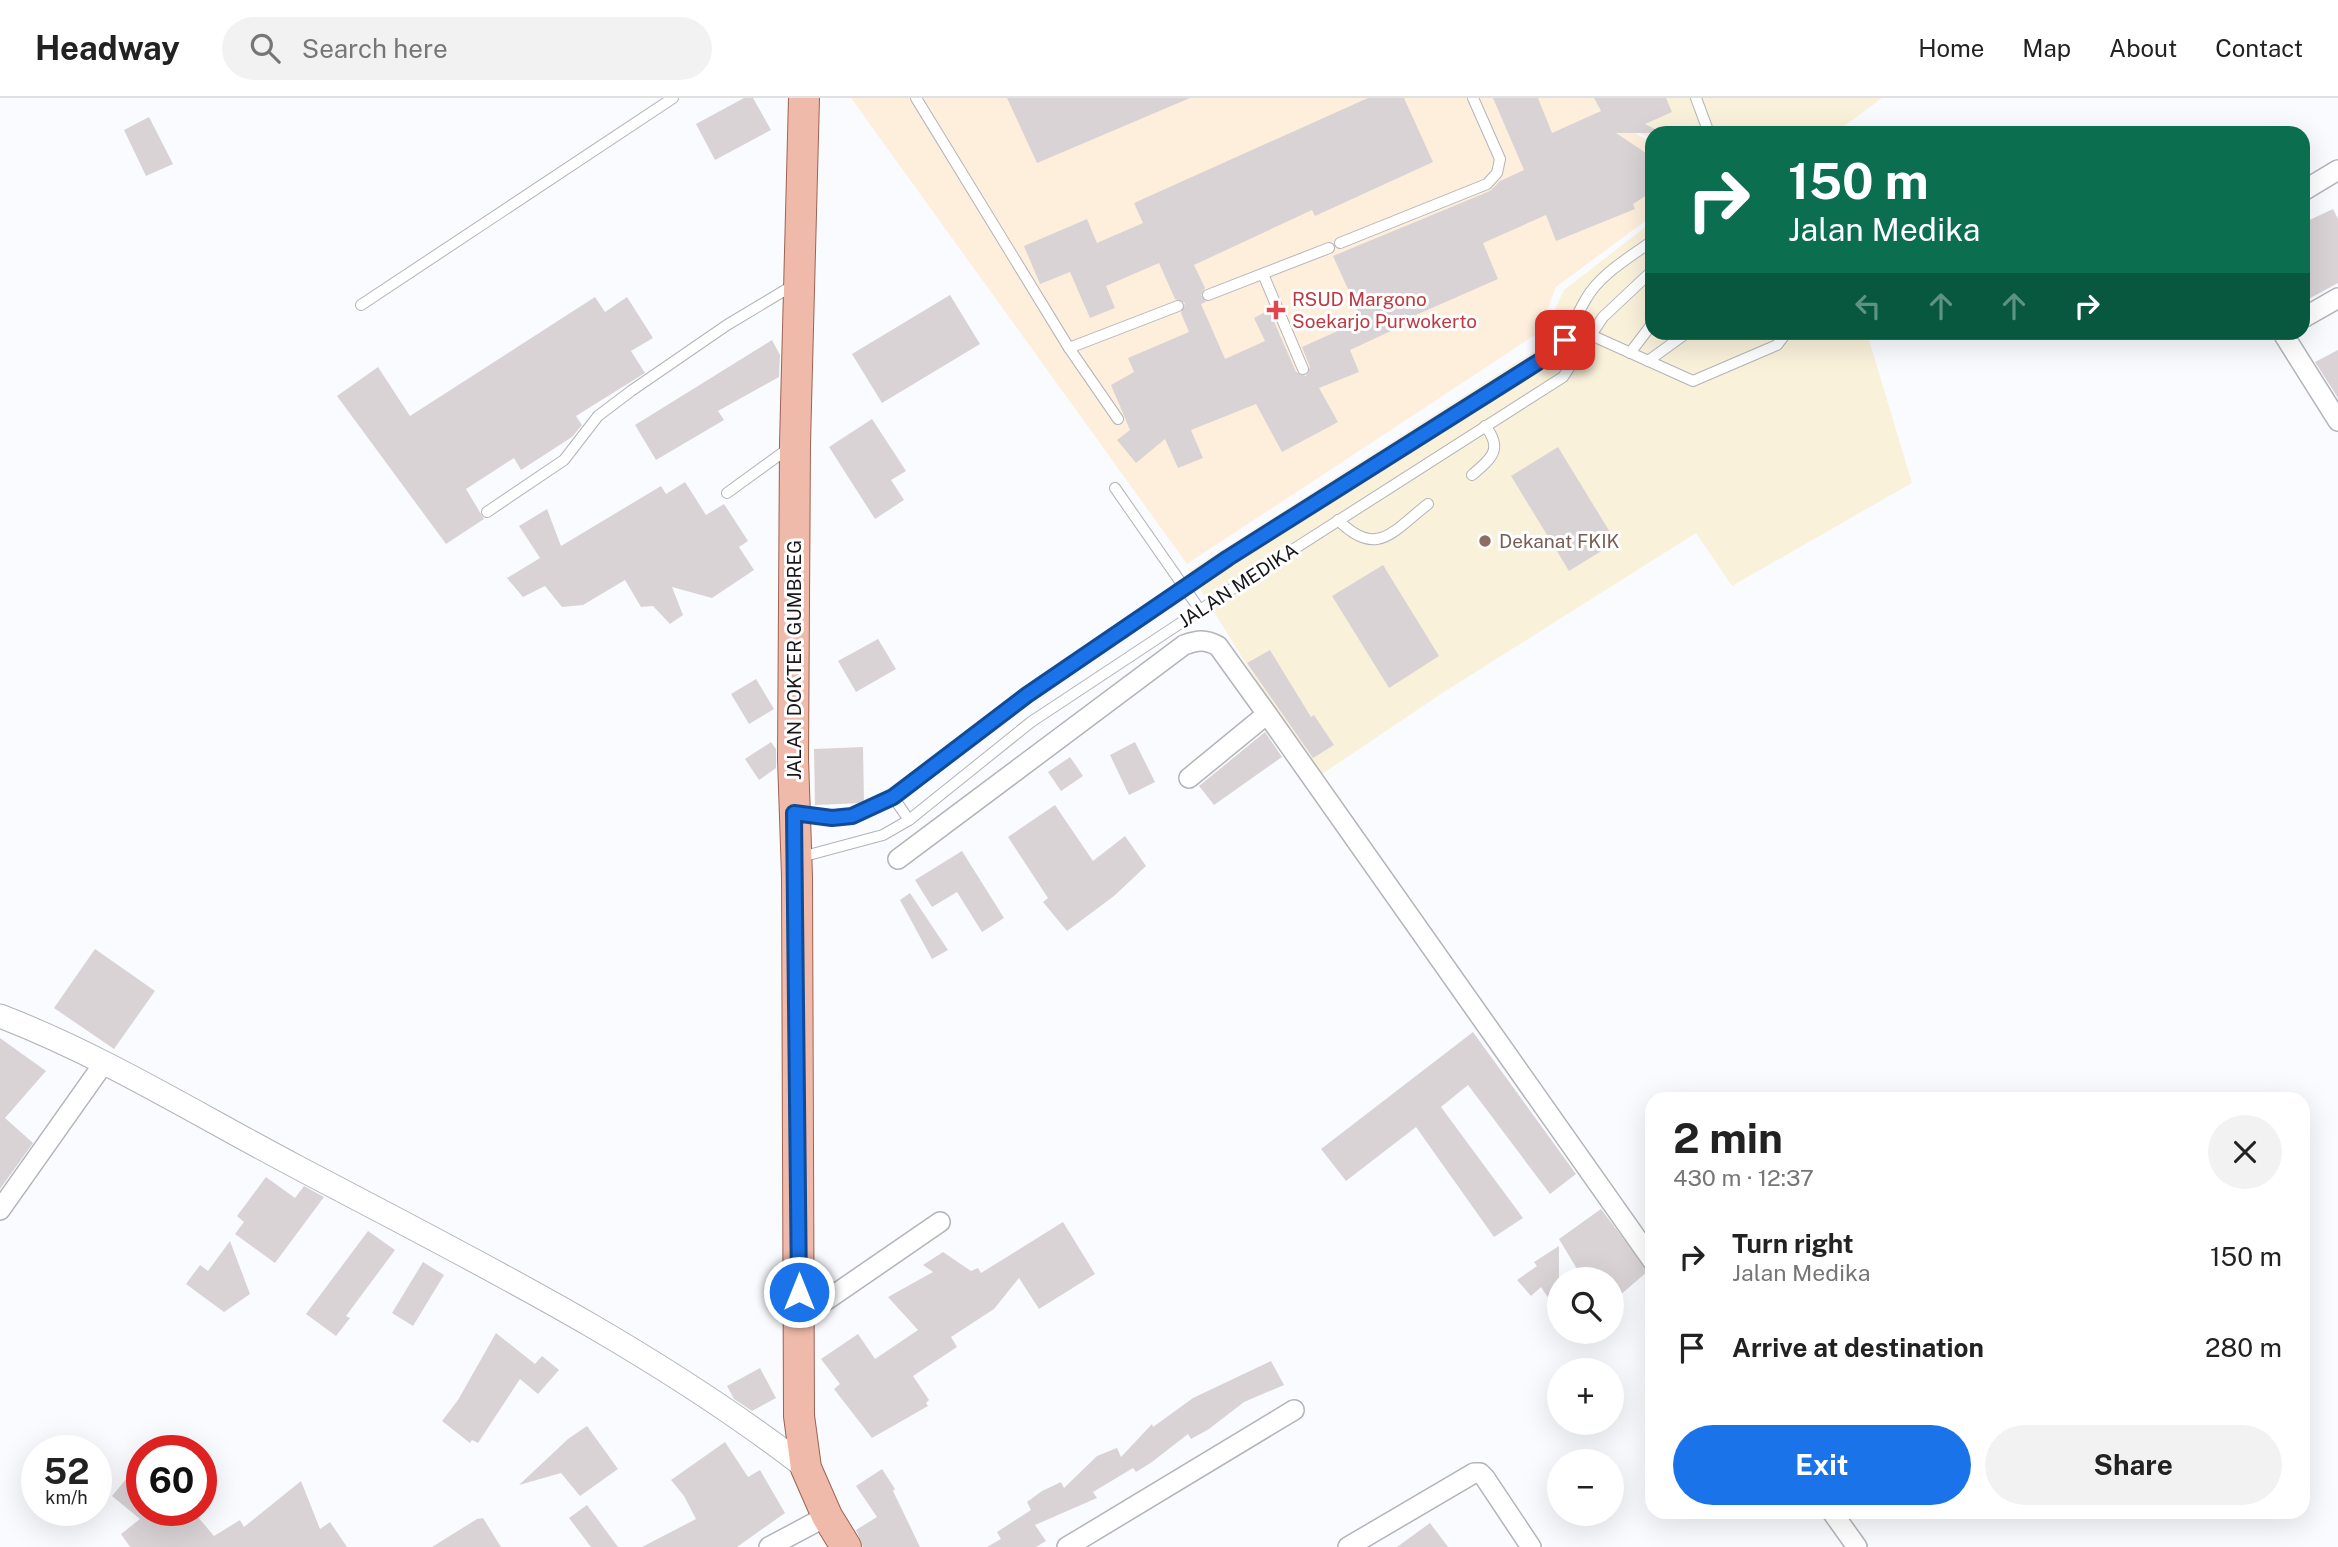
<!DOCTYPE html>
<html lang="en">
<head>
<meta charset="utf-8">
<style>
	:root { --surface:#fff; --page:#f2f2f2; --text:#222; --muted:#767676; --line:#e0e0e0; --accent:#1a73e8 }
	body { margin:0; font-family:"Public Sans",sans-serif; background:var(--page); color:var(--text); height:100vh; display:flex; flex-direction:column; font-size:26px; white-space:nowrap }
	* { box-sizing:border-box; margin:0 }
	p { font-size:23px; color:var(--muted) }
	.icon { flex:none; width:38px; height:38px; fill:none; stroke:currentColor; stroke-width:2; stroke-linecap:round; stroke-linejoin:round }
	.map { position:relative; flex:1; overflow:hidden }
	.drawer { position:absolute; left:1645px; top:994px; width:665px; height:427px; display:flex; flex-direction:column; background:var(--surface); border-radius:21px; box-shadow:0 7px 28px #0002 }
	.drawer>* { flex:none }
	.top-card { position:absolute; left:1645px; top:28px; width:665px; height:214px; border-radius:21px; box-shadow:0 7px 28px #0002; background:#0b6e4f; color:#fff; overflow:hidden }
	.controls { position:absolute; left:1547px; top:1169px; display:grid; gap:14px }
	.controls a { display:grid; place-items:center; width:77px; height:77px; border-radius:50%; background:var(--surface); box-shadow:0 7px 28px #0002; font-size:35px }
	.speed { position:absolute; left:21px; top:1337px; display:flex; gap:14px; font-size:35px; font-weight:700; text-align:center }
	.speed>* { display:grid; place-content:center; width:91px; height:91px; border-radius:50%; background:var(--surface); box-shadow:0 7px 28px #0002; line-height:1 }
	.speed small { font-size:18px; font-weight:400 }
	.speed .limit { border:10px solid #d22; background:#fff; color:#111 }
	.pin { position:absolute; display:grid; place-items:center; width:60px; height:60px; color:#fff; margin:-30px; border-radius:14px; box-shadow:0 4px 10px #0006 }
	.me { position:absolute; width:77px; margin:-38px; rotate:0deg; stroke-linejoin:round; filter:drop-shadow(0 0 5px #0008) }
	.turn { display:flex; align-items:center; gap:24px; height:147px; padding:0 28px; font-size:32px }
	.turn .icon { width:91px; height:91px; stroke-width:2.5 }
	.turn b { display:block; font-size:49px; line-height:60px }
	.lanes { display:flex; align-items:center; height:66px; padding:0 28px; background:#0003; justify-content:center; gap:35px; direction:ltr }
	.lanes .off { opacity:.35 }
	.round { display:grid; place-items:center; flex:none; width:74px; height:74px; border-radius:37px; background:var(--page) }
	.summary { display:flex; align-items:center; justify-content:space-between; height:119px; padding:0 28px }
	h1 { font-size:42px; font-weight:700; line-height:52px }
	.cta { display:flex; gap:14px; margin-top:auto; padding:14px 28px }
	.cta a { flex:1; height:80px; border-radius:42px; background:var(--accent); color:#fff; font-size:28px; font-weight:700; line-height:80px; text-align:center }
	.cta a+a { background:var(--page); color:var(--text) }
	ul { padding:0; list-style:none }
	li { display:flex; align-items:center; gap:21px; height:91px; padding:0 28px }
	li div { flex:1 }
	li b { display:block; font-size:26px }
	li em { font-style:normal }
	header { display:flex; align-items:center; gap:42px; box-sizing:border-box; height:98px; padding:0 35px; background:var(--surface); border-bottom:2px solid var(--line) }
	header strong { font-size:33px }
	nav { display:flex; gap:38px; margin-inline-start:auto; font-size:24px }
	.search { width:490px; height:63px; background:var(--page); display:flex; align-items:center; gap:18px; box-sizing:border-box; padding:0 24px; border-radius:38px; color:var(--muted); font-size:26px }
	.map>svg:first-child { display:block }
</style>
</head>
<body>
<header>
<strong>Headway</strong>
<div class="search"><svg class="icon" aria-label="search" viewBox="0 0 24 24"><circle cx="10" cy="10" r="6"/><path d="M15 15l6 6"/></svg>Search here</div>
<nav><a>Home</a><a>Map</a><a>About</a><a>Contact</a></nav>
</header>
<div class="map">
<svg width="2338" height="1449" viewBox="0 0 2338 1449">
	<rect width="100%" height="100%" fill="#fafbff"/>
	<g fill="#faf1db">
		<path d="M 1590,0 L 1882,0 L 1835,35 L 1652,35 L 1652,41 L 1583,6 Z"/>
		<path d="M 1652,124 L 1652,234 L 1867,235 L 1912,385 L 1732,488 L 1696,435 L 1444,594 L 1316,680 L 1189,473 L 1536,252 L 1564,192 Z"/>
	</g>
	<path fill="#feefdc" d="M 851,0 L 1590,0 L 1584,6 L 1652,45 L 1652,118 L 1556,189 L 1538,235 L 1187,466 Z"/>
	<g fill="#d9d3d6">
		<path d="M 744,0 L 753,0 L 771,32 L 715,62 L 696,26 Z"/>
		<path d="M 1007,0 L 1190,0 L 1037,65 Z"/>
		<path d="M 1368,0 L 1404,0 L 1433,64 L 1315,118 L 1312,112 L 1194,167 L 1205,190 L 1201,197 L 1206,204 L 1201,206 L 1225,261 L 1265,243 L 1254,220 L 1269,212 L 1296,274 L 1306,278 L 1310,269 L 1302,249 L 1362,222 L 1333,158 L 1490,93 L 1500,83 L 1524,72 L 1493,0 L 1538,0 L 1552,35 L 1601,13 L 1594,0 L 1666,0 L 1672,14 L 1645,26 L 1663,35 L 1616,35 L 1652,59 L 1652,94 L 1633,106 L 1635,111 L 1556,143 L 1546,117 L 1483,145 L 1498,181 L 1416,217 L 1417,221 L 1350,252 L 1359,274 L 1319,290 L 1338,324 L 1282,354 L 1256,306 L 1191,332 L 1203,360 L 1178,370 L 1165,341 L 1136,365 L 1117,342 L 1130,332 L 1111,287 L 1134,274 L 1128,260 L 1189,234 L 1181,215 L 1185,205 L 1175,201 L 1159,165 L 1106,188 L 1115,210 L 1090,220 L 1070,174 L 1040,186 L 1024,148 L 1087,121 L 1097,145 L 1143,125 L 1134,105 Z"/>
		<path d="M 149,19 L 173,66 L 146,78 L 124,32 Z"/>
		<path d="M 2333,111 L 2338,121 L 2338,185 L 2303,204 L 2303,125 Z"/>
		<path d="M 950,197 L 980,246 L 882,305 L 852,256 Z"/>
		<path d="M 595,199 L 605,214 L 627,199 L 653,240 L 631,253 L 645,275 L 576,318 L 582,327 L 572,339 L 521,372 L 514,360 L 466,391 L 484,421 L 446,446 L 337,298 L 378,269 L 410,318 Z"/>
		<path d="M 772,242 L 780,257 L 779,279 L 718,313 L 724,322 L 656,362 L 635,327 Z"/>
		<path d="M 2338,252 L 2338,300 L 2315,264 Z"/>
		<path d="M 872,321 L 906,373 L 891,382 L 904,402 L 875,421 L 829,349 Z"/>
		<path d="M 1558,349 L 1616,444 L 1569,473 L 1511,378 Z"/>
		<path d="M 685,384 L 706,417 L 724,406 L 748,443 L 739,449 L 754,472 L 712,500 L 672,489 L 683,517 L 670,526 L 653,508 L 641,509 L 625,482 L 583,507 L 562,509 L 545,488 L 523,499 L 507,480 L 540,460 L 519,428 L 547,411 L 561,448 L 661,388 L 666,396 Z"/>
		<path d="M 1383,467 L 1439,558 L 1389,590 L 1332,498 Z"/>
		<path d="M 878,541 L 896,571 L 856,594 L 838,563 Z"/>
		<path d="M 1270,552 L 1311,619 L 1314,617 L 1334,647 L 1313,660 L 1247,565 Z"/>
		<path d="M 756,581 L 774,611 L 749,626 L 731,596 Z"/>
		<path d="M 1265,634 L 1282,659 L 1214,707 L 1199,688 Z"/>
		<path d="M 771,644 L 776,651 L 776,670 L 759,682 L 745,661 Z"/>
		<path d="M 1135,644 L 1155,684 L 1129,697 L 1110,657 Z"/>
		<path d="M 863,649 L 864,705 L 815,707 L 814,651 Z"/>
		<path d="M 1070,659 L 1083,678 L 1061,693 L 1048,674 Z"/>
		<path d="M 1055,707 L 1093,763 L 1125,738 L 1146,768 L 1114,798 L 1067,833 L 1043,804 L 1048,800 L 1008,739 Z"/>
		<path d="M 962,753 L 1004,820 L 982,834 L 957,794 L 932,809 L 915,782 Z"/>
		<path d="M 910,795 L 948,852 L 932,861 L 900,802 Z"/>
		<path d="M 95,851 L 155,893 L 114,951 L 54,910 Z"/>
		<path d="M 1473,934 L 1576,1076 L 1550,1096 L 1468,987 L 1441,1009 L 1523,1120 L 1494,1139 L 1416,1029 L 1346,1083 L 1321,1051 Z"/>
		<path d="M 0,940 L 46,973 L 5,1020 L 33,1045 L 0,1091 Z"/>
		<path d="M 266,1079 L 295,1100 L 304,1088 L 324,1099 L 275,1165 L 235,1136 L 244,1124 L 237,1118 Z"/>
		<path d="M 1601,1111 L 1648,1173 L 1612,1204 L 1612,1181 L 1583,1181 L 1559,1141 Z"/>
		<path d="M 1063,1124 L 1095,1176 L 1039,1211 L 1019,1180 L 994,1211 L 951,1239 L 957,1249 L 913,1278 L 929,1302 L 926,1305 L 928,1308 L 872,1340 L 834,1291 L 840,1286 L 821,1261 L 858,1236 L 875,1261 L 918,1232 L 888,1199 L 933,1174 L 923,1167 L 943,1154 L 971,1173 L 978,1170 L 981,1175 Z"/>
		<path d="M 368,1133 L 395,1152 L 346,1218 L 350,1220 L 336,1238 L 306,1216 Z"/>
		<path d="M 230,1143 L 250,1196 L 224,1214 L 186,1186 L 200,1167 L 208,1173 Z"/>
		<path d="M 1559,1148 L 1559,1216 L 1541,1189 L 1531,1198 L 1517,1182 L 1537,1168 L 1534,1164 Z"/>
		<path d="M 423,1164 L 444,1177 L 413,1228 L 392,1215 Z"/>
		<path d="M 496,1235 L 535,1266 L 542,1258 L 559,1272 L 538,1296 L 520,1281 L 478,1345 L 472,1342 L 470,1345 L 442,1323 L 458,1302 Z"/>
		<path d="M 1271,1263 L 1284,1287 L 1244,1304 L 1209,1331 L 1191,1341 L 1188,1336 L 1152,1364 L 1136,1374 L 1133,1370 L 1093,1394 L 1097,1400 L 1035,1427 L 1046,1443 L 1036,1449 L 987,1449 L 1001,1441 L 997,1434 L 1031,1412 L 1027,1404 L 1042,1393 L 1061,1384 L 1064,1390 L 1097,1358 L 1117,1350 L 1121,1359 L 1152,1326 L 1153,1329 L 1193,1300 Z"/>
		<path d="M 760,1270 L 776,1300 L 752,1313 L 734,1301 L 727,1288 Z"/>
		<path d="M 587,1328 L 618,1371 L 580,1398 L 561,1375 L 519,1387 L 568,1341 Z"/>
		<path d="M 725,1344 L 748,1379 L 760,1372 L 785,1415 L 737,1449 L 642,1449 L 696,1421 L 684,1398 L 671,1382 Z"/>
		<path d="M 142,1362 L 142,1412 L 192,1412 L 214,1438 L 240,1422 L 244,1429 L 301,1383 L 320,1431 L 330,1424 L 347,1449 L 130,1449 L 121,1436 L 140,1421 L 112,1398 Z"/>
		<path d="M 882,1371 L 895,1391 L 893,1393 L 920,1449 L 863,1449 L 856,1432 L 877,1419 L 856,1388 Z"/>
		<path d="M 587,1407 L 618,1449 L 591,1449 L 569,1420 Z"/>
		<path d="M 483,1420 L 501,1449 L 432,1449 L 477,1421 Z"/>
		<path d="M 1430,1425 L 1448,1449 L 1397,1449 Z"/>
	</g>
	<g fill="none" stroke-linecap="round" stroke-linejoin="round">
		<g stroke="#b2b4b9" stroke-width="12">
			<g id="service">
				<path d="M 916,0 L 1069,250 L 1118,321"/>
				<path d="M 1696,0 L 1709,35"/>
				<path d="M 1340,145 L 1487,86 L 1497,75 L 1500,61 L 1473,0"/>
				<path d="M 1263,176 L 1303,271"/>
				<path d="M 1208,197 L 1329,150"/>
				<path d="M 361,207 L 673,0"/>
				<path d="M 1573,229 L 1693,283 L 1777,247 L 1787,234"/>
				<path d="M 1069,250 L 1178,208"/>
				<path d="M 1630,255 L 1652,226"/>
				<path d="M 1648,263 L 1688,234"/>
				<path d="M 1472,377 C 1491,361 1504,351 1485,328"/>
				<path d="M 1115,390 L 1200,512"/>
				<path d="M 727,395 L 789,350"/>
				<path d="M 487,414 L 564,362 L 598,318 L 631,293 L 727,227 L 792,188"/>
				<path d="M 1338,422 C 1377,461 1393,433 1428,406"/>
				<path d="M 893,699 L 909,722"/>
				<path d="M 798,716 L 832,720 L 853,718 L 893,699 L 1027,597 L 1228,460 L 1555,253 C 1570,237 1575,219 1586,201 C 1600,176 1629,160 1652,143"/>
				<path d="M 801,759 L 883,737 L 909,722 L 1031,624 L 1247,481 L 1563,279 L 1603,219 L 1652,173"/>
			</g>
		</g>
		<g stroke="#b2b4b9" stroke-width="22">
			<g id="minor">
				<path d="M 2303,93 L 2338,72"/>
				<path d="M 2303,220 L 2338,200"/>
				<path d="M 2282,234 L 2338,323"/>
				<path d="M 1189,680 L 1267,616"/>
				<path d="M 898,761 L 1184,547 C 1198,542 1205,541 1218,548 L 1267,616 L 1652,1162"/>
				<path d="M 0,1112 L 104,965"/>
				<path d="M 799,1221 L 940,1124"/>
				<path d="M 1832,1414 L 1857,1449"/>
				<path d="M 769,1449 L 827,1418"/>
				<path d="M 1067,1449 L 1294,1312"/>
				<path d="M 1348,1449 L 1474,1375 L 1480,1375 L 1485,1380 L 1531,1449"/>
			</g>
		</g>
		<g stroke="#b2b4b9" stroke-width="25">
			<path id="tertiary" d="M 0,918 C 104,958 198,1017 297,1069 C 471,1161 650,1249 806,1370"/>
		</g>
		<g stroke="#9d6352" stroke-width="32">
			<path id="primary" d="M 804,0 L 795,346 L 793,661 L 797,778 L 799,1318 L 806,1370 L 827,1418 L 846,1449"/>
		</g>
		<use href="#service" stroke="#fff" stroke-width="10"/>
		<use href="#minor" stroke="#fff" stroke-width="19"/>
		<use href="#tertiary" stroke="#fff" stroke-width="23"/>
		<use href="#primary" stroke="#efbaa9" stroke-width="30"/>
	</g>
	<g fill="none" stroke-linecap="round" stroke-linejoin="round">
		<g stroke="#114b97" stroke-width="18">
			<path id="route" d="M 799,1194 L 794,715 L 832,720 L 852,718 L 893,699 L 1027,597 L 1228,460 L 1543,261 L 1565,242"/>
		</g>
		<use href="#route" stroke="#1a73e8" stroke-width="12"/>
	</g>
	<path fill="#e0444e" stroke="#fff" stroke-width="2.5" d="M1272.5 201.5h7v7h7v7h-7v7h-7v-7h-7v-7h7z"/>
	<circle fill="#8d6e63" stroke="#fff" stroke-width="2.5" cx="1485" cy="443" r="7"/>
	<g text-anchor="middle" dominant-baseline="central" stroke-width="6" stroke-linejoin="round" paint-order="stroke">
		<g font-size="19" fill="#be3a42" stroke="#fff" text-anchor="start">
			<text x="1292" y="201">RSUD Margono<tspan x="1292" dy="22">Soekarjo Purwokerto</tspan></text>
		</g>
		<g font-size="19" fill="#785e54" stroke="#fff" text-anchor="start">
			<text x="1499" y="443">Dekanat FKIK</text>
		</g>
		<g font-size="19" fill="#18181a" stroke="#fff">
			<text transform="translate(1238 487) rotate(-33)">JALAN MEDIKA</text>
			<text transform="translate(794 562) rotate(-90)">JALAN DOKTER GUMBREG</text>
		</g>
	</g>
</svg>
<div class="controls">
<a><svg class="icon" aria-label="search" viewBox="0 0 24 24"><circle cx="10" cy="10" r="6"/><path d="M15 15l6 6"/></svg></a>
<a>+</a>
<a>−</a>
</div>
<div class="speed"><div>52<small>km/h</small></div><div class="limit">60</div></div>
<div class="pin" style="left:1565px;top:242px;background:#d93025"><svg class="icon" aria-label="arrive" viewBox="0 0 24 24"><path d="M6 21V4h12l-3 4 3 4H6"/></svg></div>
<svg class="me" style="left:799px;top:1194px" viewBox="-20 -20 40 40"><circle r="17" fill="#1a73e8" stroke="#fff" stroke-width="3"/><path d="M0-11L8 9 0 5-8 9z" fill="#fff"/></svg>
<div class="top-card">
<div class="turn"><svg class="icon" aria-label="right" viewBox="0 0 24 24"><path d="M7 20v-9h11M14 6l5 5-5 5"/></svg><div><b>150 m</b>Jalan Medika</div></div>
<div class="lanes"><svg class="icon off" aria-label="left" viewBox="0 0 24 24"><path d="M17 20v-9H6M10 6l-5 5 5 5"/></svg><svg class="icon off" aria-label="ahead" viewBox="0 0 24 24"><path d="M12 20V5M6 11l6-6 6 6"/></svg><svg class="icon off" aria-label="ahead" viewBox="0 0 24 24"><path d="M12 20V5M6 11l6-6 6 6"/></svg><svg class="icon" aria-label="right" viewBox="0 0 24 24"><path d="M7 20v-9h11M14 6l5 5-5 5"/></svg></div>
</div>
<section class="drawer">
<div class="summary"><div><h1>2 min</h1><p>430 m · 12:37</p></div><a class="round"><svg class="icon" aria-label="close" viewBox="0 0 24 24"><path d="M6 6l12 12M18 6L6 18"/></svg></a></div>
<ul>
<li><svg class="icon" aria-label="right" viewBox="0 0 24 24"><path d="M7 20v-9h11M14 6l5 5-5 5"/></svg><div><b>Turn right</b><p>Jalan Medika</p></div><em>150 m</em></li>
<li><svg class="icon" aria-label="arrive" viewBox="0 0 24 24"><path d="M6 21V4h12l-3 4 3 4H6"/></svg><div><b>Arrive at destination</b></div><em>280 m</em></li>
</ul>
<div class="cta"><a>Exit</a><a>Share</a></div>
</section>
</div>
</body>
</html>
